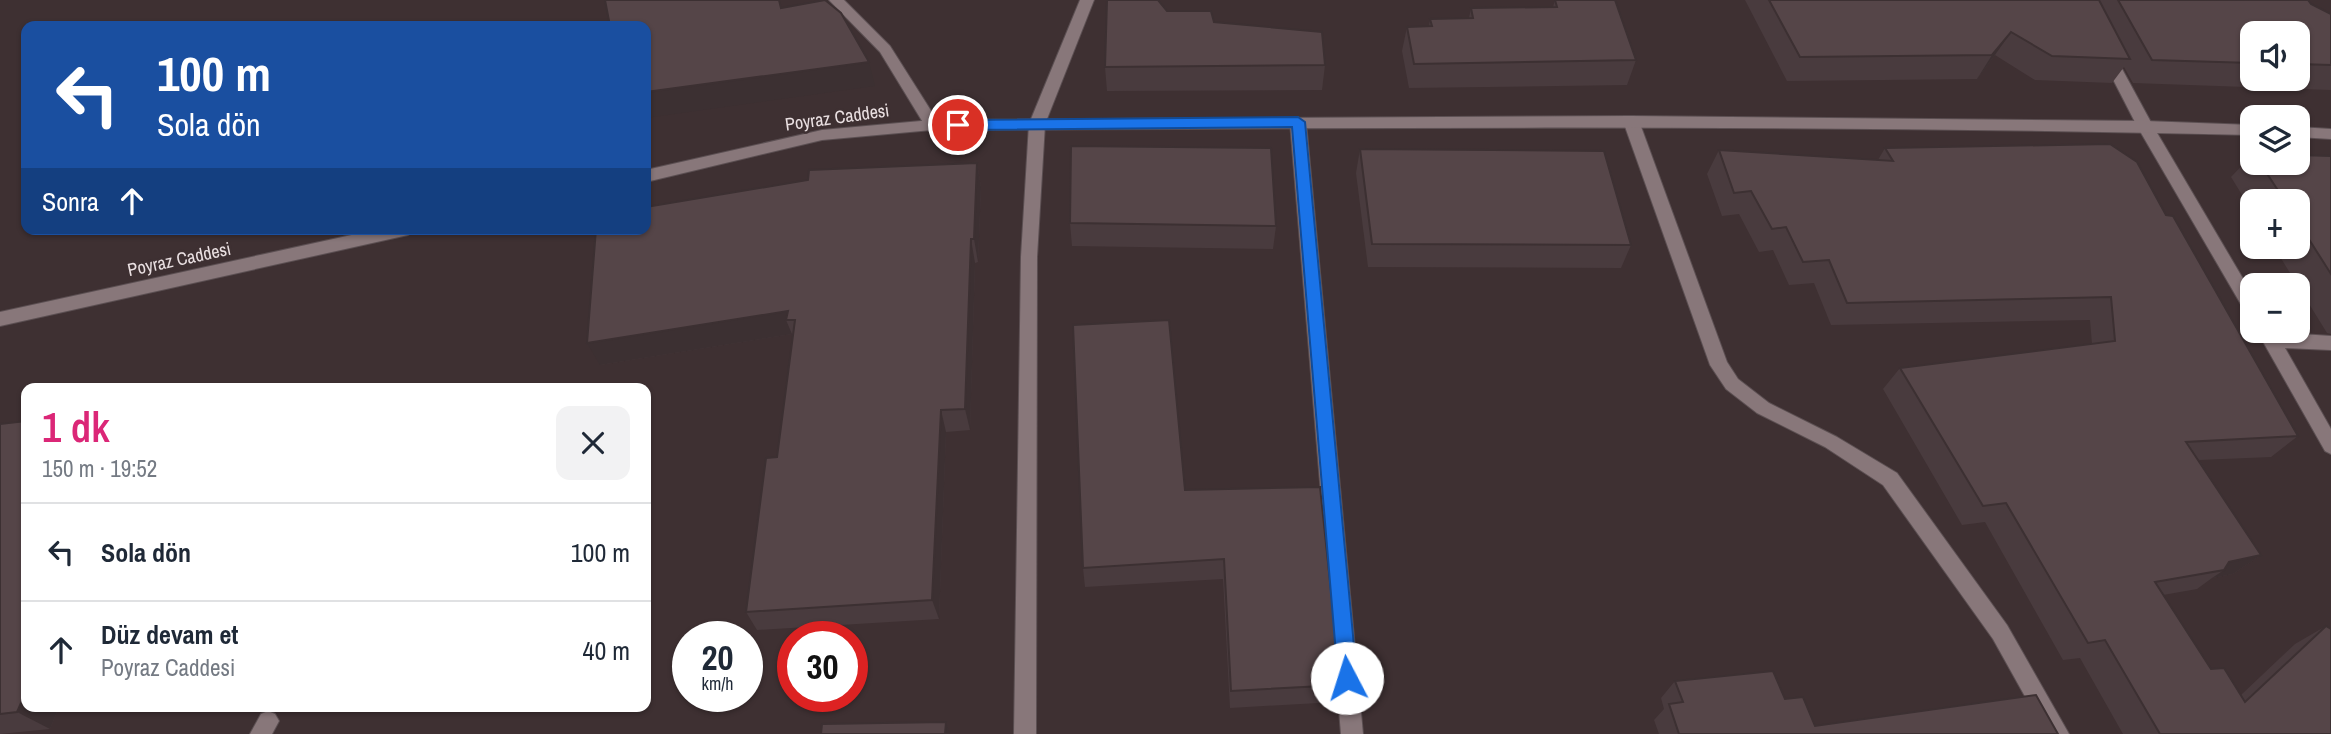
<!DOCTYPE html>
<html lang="tr">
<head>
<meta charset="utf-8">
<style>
	:root { --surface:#fff; --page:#f2f2f3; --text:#1f2937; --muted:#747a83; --line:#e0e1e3; --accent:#db2777 }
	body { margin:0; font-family:"Archivo Narrow",sans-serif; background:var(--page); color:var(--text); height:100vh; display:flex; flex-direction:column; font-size:26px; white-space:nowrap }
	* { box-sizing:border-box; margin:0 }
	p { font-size:23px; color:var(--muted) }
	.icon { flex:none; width:38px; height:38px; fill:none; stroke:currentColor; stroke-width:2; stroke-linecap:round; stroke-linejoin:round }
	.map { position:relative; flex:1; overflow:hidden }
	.sheet { position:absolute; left:21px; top:383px; width:630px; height:329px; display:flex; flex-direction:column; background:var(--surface); border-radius:14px; box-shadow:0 2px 5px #0004 }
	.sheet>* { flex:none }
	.hud { position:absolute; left:21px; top:21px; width:630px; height:214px; border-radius:14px; box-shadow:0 2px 5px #0004; background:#1a4fa0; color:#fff; overflow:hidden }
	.fabs { position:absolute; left:2240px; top:21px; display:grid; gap:14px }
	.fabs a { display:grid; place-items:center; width:70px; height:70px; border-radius:14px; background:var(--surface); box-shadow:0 2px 5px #0004; font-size:35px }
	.speed { position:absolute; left:672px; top:621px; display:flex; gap:14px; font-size:35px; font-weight:700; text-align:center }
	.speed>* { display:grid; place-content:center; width:91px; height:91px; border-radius:50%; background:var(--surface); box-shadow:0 2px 5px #0004; line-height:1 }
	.speed small { font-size:18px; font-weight:400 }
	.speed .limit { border:10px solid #d22; background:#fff; color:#111 }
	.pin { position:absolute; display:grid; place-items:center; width:60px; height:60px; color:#fff; margin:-30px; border:4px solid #fff; border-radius:50%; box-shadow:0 2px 7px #0007 }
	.me { position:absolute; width:77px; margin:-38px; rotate:355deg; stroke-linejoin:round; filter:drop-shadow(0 0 5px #0008) }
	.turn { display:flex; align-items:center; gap:24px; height:147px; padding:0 21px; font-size:32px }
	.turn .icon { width:91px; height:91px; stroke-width:2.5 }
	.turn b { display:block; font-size:49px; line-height:60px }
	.then { display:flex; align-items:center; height:66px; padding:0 21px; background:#0003; gap:14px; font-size:26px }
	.round { display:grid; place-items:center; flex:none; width:74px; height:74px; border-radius:14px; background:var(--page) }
	.overview { display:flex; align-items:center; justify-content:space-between; height:119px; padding:0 21px }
	h1 { font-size:42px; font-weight:600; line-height:52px; color:var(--accent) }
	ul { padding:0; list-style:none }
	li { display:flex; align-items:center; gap:21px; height:98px; padding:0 21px; border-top:2px solid var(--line) }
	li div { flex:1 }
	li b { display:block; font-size:26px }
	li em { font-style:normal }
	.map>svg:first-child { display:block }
</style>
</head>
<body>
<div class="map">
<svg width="2331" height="734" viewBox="0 0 2331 734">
	<rect width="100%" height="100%" fill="#3e3032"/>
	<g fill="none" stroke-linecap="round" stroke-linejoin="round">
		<g stroke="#5b4f52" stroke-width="2">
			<g id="street">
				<path d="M 829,0 L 844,0 L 890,46 L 940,125 L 937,129 L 927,129 L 880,52 Z"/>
				<path d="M 1080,0 L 1094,0 L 1045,124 L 1037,257 L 1036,734 L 1014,734 L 1021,257 L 1029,124 Z"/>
				<path d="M 2108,51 L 2115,56 L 2153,126 L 2252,294 L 2252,315 L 2246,313 L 2137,126 L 2101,56 Z"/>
				<path d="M 1631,116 L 1639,121 L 1727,362 L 1738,379 L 1769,403 L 1837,437 L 1897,473 L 2007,625 L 2069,734 L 2046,734 L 1993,639 L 1883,485 L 1825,447 L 1757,413 L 1726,389 L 1710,365 L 1623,121 Z"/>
				<path d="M 1298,117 L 1306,122 L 1363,734 L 1341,734 L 1290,122 Z"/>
				<path d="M 2257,331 L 2331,336 L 2331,350 L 2285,348 L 2331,429 L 2331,454 L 2325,451 Z"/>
				<path d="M 268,711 L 275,714 L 279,721 L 272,734 L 250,734 L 261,714 Z"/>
			</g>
		</g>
		<g stroke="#5b4f52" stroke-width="2">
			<g id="secondary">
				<path d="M 1631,116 L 2145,121 L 2252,125 L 2252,135 C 1812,124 1372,128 932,130 L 822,140 L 646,182 L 646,170 L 822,130 L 932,120 Z"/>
				<path d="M 2298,127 L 2331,129 L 2331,139 L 2298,137 Z"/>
				<path d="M 379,229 L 416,229 L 408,235 L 0,326 L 0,312 Z"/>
			</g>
		</g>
		<use href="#street" fill="#88777a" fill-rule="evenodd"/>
		<use href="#secondary" fill="#88777a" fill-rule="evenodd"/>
	</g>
	<g fill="#493b3e" fill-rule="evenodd">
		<path d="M 1555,0 L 1636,60 L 1627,85 L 1409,88 L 1402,51 L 1407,27 L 1429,26 L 1430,19 L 1469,18 L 1471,8 L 1553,7 Z"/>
		<path d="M 1745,0 L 2308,0 L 2311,4 L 2331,14 L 2331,90 L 2133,83 L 2124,67 L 2112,83 L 2035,80 L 1995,55 L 1977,79 L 1787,81 ZM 2252,33 L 2298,33 L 2298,79 L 2252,79 Z"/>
		<path d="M 1167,11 L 1214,22 L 1325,65 L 1322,90 L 1107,91 L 1105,67 Z"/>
		<path d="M 1885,148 L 2166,215 L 2298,436 L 2271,457 L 2199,460 L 2261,555 L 2233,574 L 2212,578 L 2197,589 L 2163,595 L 2211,669 L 2241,695 L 2295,644 L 2326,626 L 2331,734 L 2123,734 L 2080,658 L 2063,660 L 1985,522 L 1962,525 L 1883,389 L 1900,368 L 2092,344 L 2090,320 L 1831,325 L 1814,283 L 1789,285 L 1773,250 L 1759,252 L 1739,214 L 1722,216 L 1707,174 L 1719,150 L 1878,160 Z"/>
		<path d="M 1360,149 L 1631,245 L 1621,268 L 1368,267 L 1356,173 Z"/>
		<path d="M 2252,155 L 2252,163 L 2298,163 L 2331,156 L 2331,334 L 2327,333 L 2274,247 L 2298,247 L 2298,201 L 2252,201 L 2252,211 L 2231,177 Z"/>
		<path d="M 977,163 L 981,187 L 978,262 L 975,263 L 970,430 L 946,432 L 939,619 L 757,630 L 746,612 L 777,457 L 793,338 L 792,334 L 600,365 Z"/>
		<path d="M 1070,223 L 1276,226 L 1273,249 L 1072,246 Z"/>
		<path d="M 0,424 L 26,707 L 59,707 L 50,729 L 0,734 Z"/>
		<path d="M 1185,490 L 1341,685 L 1336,702 L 1230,708 L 1223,579 L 1085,587 L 1083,568 Z"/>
		<path d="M 1675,681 L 1785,699 L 1815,726 L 2058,734 L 1659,734 L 1654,720 L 1664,709 L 1661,698 Z"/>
	</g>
	<g fill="#3c3032">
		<path d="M 2011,32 L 1995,55 L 1977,79 L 1992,55 Z"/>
		<path d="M 869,62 L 875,86 L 646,118 L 646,92 Z"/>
		<path d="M 977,163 L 981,187 L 978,262 L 974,239 Z"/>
		<path d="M 971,239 L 975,263 L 970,430 L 965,409 Z"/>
		<path d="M 788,311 L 786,320 L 792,334 L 600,365 L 587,343 Z"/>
		<path d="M 941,410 L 946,432 L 939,619 L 932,600 Z"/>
		<path d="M 2261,555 L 2233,574 L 2212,578 L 2224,570 L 2229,562 Z"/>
		<path d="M 26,692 L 26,707 L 59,707 L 50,729 L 17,712 Z"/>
		<path d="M 946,722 L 950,734 L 945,734 Z"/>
	</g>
	<g fill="#554548" stroke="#3c3032" stroke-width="2">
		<path d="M 605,0 L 779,0 L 781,8 L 825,0 L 841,13 L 869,62 L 646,92 L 646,26 L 610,26 Z"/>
		<path d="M 1107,0 L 1158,0 L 1167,11 L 1211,11 L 1214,22 L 1322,32 L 1325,65 L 1105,67 Z"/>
		<path d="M 1555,0 L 1615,0 L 1636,60 L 1414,64 L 1407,27 L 1432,26 L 1430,19 L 1473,18 L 1471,8 L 1557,7 Z"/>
		<path d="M 1769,0 L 2099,0 L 2130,59 L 2052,56 L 2011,32 L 1992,55 L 1800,57 Z"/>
		<path d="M 2118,0 L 2308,0 L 2311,4 L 2331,14 L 2331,65 L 2298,64 L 2298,33 L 2252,33 L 2252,63 L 2152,60 Z"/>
		<path d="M 2110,144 L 2137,162 L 2166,215 L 2173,216 L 2298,436 L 2186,442 L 2261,555 L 2229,562 L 2224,570 L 2155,582 L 2211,669 L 2224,668 L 2245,702 L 2326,626 L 2331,629 L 2331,734 L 2160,734 L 2105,640 L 2088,643 L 2006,503 L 1983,506 L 1900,368 L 2115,341 L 2111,297 L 1847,303 L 1829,260 L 1803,262 L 1786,227 L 1772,229 L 1751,191 L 1734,193 L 1719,150 L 1893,161 L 1885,148 Z"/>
		<path d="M 1071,146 L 1271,148 L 1276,226 L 1070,223 Z"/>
		<path d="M 1360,149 L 1604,151 L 1631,245 L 1372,244 Z"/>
		<path d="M 2298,155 L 2331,156 L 2331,274 L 2298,222 L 2298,201 L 2285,201 L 2260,163 L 2298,163 Z"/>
		<path d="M 977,163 L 974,239 L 971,239 L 965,409 L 941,410 L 932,600 L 746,612 L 766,458 L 777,457 L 795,320 L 786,320 L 788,311 L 587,343 L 596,229 L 646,229 L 646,207 L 808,180 L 809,170 Z"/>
		<path d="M 1169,320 L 1185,490 L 1320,487 L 1341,685 L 1231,691 L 1224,559 L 1083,568 L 1073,325 Z"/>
		<path d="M 26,421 L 26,612 L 25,616 L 26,616 L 26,692 L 17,712 L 0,714 L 0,424 Z"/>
		<path d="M 1773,671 L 1785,699 L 1803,697 L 1815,726 L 2036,695 L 2058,734 L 1679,734 L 1669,704 L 1683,702 L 1675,681 Z"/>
		<path d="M 946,722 L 945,734 L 821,734 L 822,724 Z"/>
	</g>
	<path fill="#1a73e8" stroke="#114b97" stroke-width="2" d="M 1298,117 L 1305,122 L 1357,678 L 1354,685 L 1347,687 L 1341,685 L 1338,678 L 1292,127 L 958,130 L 951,125 L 958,120 Z"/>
	<g text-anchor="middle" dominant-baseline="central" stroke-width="5" stroke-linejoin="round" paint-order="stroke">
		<g font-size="18" fill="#eae0e2" stroke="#3e3032">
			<text transform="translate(837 117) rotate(-8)">Poyraz Caddesi</text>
			<text transform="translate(179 259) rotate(-12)">Poyraz Caddesi</text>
		</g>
	</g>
</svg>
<div class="fabs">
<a><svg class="icon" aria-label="sound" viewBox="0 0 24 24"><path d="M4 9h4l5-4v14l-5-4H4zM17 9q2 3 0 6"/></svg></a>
<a><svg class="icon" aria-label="layers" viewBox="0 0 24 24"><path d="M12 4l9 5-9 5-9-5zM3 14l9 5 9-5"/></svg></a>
<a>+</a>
<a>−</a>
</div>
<div class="speed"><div>20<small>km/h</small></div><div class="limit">30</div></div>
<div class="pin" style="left:958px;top:125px;background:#d93025"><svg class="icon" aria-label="arrive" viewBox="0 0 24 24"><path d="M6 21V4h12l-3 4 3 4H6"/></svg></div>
<svg class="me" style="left:1347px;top:678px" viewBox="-20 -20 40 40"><circle r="19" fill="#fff"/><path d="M0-13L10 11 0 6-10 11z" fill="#1a73e8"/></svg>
<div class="hud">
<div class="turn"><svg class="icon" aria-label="left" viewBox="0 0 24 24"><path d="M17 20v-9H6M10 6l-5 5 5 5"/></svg><div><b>100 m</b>Sola dön</div></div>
<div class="then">Sonra<svg class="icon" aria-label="ahead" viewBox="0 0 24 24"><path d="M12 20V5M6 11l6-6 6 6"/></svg></div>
</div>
<section class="sheet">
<div class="overview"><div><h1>1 dk</h1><p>150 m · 19:52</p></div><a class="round"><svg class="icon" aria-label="close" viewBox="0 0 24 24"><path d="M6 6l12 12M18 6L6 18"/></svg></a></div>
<ul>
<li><svg class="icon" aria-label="left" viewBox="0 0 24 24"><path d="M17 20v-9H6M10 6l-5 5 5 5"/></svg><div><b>Sola dön</b></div><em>100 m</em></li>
<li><svg class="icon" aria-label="ahead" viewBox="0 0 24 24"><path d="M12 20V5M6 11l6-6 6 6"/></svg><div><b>Düz devam et</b><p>Poyraz Caddesi</p></div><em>40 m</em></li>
</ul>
</section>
</div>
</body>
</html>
